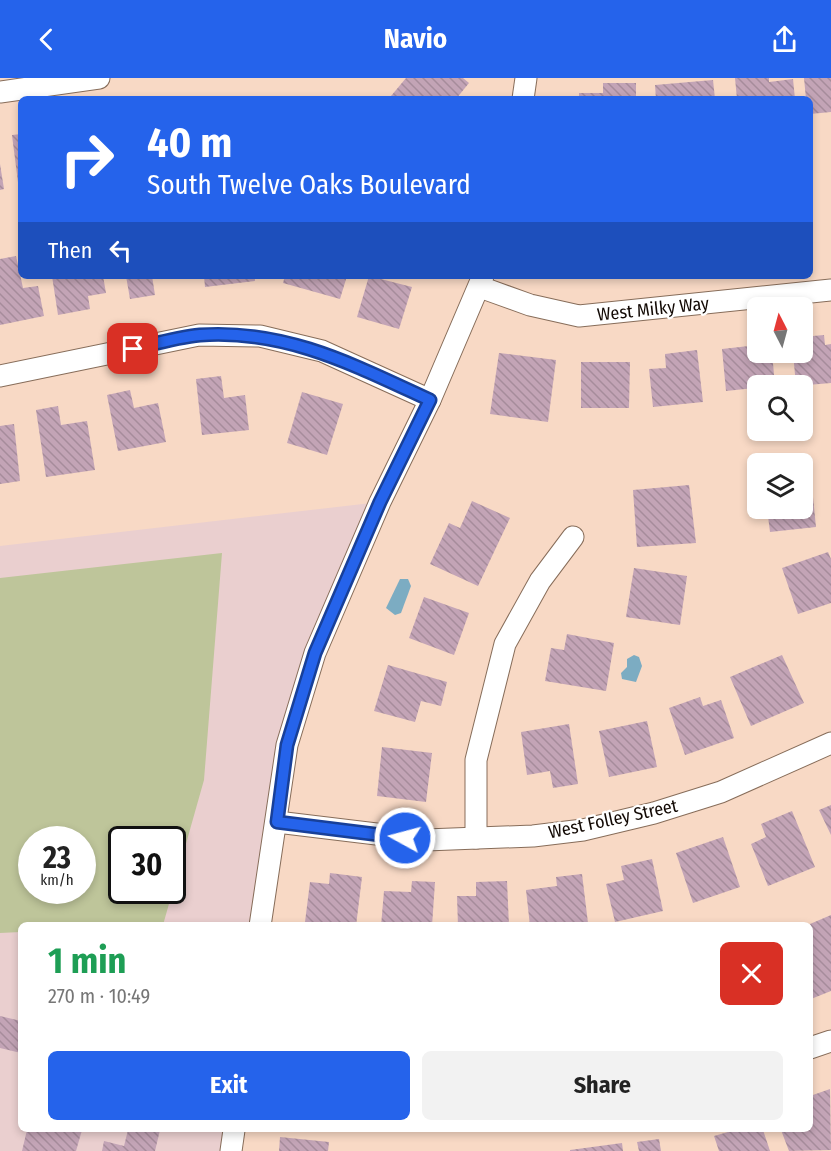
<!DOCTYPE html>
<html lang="en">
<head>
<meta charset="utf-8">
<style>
	:root { --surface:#fff; --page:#f2f2f2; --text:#222; --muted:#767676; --accent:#2563eb }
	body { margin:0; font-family:"Fira Sans Condensed",sans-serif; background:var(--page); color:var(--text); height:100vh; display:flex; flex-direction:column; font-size:22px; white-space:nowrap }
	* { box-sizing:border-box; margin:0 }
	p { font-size:20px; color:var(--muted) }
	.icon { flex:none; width:33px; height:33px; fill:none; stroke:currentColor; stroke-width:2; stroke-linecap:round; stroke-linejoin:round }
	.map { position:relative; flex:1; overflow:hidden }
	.drawer { position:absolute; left:18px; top:844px; width:795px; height:210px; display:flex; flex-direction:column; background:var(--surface); border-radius:9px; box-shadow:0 3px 9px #0003 }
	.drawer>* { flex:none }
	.top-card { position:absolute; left:18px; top:18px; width:795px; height:183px; border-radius:9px; box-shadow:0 3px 9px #0003; background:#2563eb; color:#fff; overflow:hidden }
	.needle { width:39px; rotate:354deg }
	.tools { position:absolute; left:747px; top:219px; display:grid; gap:12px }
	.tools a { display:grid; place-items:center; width:66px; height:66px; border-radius:9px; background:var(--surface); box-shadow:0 3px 9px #0003; font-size:30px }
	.speed { position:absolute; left:18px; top:748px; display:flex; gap:12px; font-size:30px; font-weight:700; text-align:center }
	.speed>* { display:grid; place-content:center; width:78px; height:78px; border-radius:50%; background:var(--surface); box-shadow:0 3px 9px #0003; line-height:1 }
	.speed small { font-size:15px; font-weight:400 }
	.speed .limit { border:3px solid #111; border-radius:9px; background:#fff; color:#111 }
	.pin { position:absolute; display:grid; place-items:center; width:51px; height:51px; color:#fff; margin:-26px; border-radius:12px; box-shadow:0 3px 9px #0006 }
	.me { position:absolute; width:66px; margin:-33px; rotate:277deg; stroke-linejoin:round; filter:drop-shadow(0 0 4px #0008) }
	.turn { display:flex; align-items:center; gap:21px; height:126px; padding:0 30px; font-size:27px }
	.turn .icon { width:78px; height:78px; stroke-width:2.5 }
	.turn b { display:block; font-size:42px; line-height:51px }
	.then { display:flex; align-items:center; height:57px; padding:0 30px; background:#0003; gap:12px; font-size:22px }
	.round { display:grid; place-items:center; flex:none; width:63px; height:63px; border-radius:9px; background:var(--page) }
	.headline { display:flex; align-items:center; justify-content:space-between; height:102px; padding:0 30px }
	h1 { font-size:36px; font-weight:700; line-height:45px; color:#1e9e55 }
	.primary-button { display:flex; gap:12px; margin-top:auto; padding:12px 30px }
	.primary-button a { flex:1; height:69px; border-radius:9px; background:var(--accent); color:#fff; font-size:24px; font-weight:700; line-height:69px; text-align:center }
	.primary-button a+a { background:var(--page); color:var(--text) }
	header { display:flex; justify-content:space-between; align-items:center; height:78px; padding:0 30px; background:var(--accent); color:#fff; font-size:27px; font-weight:700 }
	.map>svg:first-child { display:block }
</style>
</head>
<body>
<header><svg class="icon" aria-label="back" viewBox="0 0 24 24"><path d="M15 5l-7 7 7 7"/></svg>Navio<svg class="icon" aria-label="share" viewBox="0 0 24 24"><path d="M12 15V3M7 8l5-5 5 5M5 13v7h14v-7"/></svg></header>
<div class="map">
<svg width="831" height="1073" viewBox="0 0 831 1073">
	<defs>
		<pattern id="building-back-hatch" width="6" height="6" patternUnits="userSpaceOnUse" patternTransform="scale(1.5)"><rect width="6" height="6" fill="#c3a4b6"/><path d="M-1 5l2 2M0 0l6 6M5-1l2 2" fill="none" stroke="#a68c9b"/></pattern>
	</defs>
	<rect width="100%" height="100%" fill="#f8d9c5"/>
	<path fill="#eacfcf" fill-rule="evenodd" d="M 380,424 L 315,575 L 260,847 L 21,848 L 21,1052 L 234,1052 L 231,1073 L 0,1073 L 0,468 ZM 32,762 L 82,762 L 82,813 L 32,813 ZM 122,762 L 172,762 L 172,813 L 122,813 Z"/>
	<path fill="#bec59a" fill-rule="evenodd" d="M 222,475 L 204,702 L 163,847 L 21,848 L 21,854 L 0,855 L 0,500 ZM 32,762 L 82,762 L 82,813 L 32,813 ZM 122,762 L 172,762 L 172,813 L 122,813 Z"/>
	<g fill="#7cacc2">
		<path d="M 400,501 L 408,501 L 411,508 L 401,535 L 395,537 L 386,530 Z"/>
		<path d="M 634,577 L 639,579 L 642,588 L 636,604 L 622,601 L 621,595 L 627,589 L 627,581 Z"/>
	</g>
	<g fill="url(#building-back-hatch)">
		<path d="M 406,0 L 463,0 L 469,5 L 456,21 L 394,21 L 391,18 Z"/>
		<path d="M 735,0 L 769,0 L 769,4 L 793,1 L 795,21 L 737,21 Z"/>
		<path d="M 804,0 L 831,0 L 831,34 L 810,36 L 810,21 L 806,21 Z"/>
		<path d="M 713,2 L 715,21 L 656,21 L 655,7 Z"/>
		<path d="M 603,5 L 636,5 L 636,21 L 579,21 L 579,15 L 603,15 Z"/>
		<path d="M 21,56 L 21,120 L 20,120 L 12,57 Z"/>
		<path d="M 0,86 L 4,111 L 0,112 Z"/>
		<path d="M 16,178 L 23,210 L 38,208 L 44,238 L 0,247 L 0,181 Z"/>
		<path d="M 52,198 L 103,198 L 106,215 L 88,218 L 90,231 L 58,237 Z"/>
		<path d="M 126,198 L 152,198 L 155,217 L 130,221 Z"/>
		<path d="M 204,198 L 254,198 L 255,203 L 205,209 Z"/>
		<path d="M 285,198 L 347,198 L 340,221 L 283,205 Z"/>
		<path d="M 369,198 L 412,209 L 399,251 L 357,239 Z"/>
		<path d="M 824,257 L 825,267 L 831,266 L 831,305 L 796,308 L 793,274 L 802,274 L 802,259 Z"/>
		<path d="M 758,267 L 758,274 L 772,274 L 775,308 L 726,313 L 722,271 Z"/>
		<path d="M 697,272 L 703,324 L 653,329 L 649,291 L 666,290 L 665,276 Z"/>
		<path d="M 499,275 L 556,282 L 548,344 L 490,336 Z"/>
		<path d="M 581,284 L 630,284 L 629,330 L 581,330 Z"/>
		<path d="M 221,298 L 224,320 L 245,317 L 249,352 L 202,357 L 196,301 Z"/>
		<path d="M 130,312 L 134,330 L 158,325 L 166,364 L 118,373 L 107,317 Z"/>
		<path d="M 302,314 L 343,326 L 327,377 L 287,365 Z"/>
		<path d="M 58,328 L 61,347 L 87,343 L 95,392 L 46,399 L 36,332 Z"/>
		<path d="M 14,346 L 20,403 L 0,406 L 0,348 Z"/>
		<path d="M 811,399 L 816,449 L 770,454 L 767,430 L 802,430 L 802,400 Z"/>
		<path d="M 689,407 L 696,465 L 637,469 L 633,412 Z"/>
		<path d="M 472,423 L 510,440 L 478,508 L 430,486 L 449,445 L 460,450 Z"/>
		<path d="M 828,474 L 831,481 L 831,525 L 798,536 L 782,490 Z"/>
		<path d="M 634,490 L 687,498 L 680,547 L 626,539 Z"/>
		<path d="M 424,519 L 469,535 L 454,577 L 409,560 Z"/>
		<path d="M 567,556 L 614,565 L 606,613 L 545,603 L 551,570 L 564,572 Z"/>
		<path d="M 782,577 L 804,625 L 751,648 L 730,599 Z"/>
		<path d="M 388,587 L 447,604 L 441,628 L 421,623 L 415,644 L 374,633 Z"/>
		<path d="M 700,619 L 703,628 L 721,622 L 734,660 L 685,677 L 669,630 Z"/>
		<path d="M 647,643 L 657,689 L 609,699 L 599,653 Z"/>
		<path d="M 569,646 L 578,706 L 553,710 L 550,693 L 527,697 L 521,654 Z"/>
		<path d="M 382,669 L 432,675 L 426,724 L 377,718 Z"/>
		<path d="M 831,727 L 831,757 L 819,732 Z"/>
		<path d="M 792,733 L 815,789 L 768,808 L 751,766 L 766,759 L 761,746 Z"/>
		<path d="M 723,759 L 740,809 L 693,825 L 676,775 Z"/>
		<path d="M 652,781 L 663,833 L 615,844 L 606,806 L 624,802 L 621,788 Z"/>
		<path d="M 330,795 L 362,799 L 356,848 L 305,844 L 310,804 L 329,806 Z"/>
		<path d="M 582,796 L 588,845 L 530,848 L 526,812 L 557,808 L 556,799 Z"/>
		<path d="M 412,803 L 435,804 L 432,848 L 381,848 L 384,813 L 411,814 Z"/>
		<path d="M 507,803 L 509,848 L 458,848 L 457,818 L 476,818 L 476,804 Z"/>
		<path d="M 831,837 L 831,913 L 811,921 L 810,846 Z"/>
		<path d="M 0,938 L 21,943 L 21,975 L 0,970 Z"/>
		<path d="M 830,1011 L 831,1072 L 789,1073 L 781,1052 L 810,1052 L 810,1037 L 812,1036 L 810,1018 Z"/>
		<path d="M 27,1052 L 82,1052 L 76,1073 L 22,1073 Z"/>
		<path d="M 128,1052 L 160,1052 L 155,1073 L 102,1073 L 104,1063 L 124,1068 Z"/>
		<path d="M 735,1052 L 763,1052 L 770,1073 L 719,1073 L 714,1058 Z"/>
		<path d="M 280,1059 L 329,1064 L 328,1073 L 279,1073 Z"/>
		<path d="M 659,1061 L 661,1073 L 639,1073 L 637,1064 Z"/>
		<path d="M 622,1065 L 623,1073 L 570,1073 L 570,1072 Z"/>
	</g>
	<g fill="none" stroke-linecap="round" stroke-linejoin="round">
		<g stroke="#876d5a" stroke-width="23">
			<g id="minor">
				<path d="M 0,14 L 99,0"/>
				<path d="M 523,21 L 526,0"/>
				<path d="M 480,209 L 530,227 L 579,238 L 831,212"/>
				<path d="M 0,298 L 199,257 L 260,258 L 322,273 L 430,322"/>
				<path d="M 277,744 L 426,762 L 533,758 L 583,752 L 654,735 L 721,714 L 831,665"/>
				<path d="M 476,760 L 476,682 L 505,566 L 540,503 L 573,459"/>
				<path d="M 260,848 L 287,667 L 315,575 L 380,424 L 430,322 L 483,198"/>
				<path d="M 810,970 L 831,963"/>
				<path d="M 231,1073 L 234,1052"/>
			</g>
		</g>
		<use href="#minor" stroke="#fff" stroke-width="21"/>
	</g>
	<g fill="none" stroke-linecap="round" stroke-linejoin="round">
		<g stroke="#184099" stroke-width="15">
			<path id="route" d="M 133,271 C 154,266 178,259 200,257 C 286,251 354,287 430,322 L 380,424 L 315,575 L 287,667 L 277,744 L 405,760"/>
		</g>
		<use href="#route" stroke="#2563eb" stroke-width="10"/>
	</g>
	<g text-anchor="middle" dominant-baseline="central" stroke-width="4.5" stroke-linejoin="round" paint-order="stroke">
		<g font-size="18" fill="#120904" stroke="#fff">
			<text transform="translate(653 231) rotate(-6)">West Milky Way</text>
			<text transform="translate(613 741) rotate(-12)">West Folley Street</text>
		</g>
	</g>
</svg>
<div class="tools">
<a><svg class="needle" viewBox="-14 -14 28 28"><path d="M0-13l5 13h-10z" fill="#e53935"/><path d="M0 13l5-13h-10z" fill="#767676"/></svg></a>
<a><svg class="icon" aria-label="search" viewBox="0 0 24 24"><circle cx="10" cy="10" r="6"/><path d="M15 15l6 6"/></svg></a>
<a><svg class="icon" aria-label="layers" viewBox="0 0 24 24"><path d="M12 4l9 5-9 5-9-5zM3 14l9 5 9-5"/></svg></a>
</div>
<div class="speed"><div>23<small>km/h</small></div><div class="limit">30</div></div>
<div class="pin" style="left:133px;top:271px;background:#d93025"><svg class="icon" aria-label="arrive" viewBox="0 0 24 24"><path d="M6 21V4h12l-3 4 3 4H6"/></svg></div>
<svg class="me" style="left:405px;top:760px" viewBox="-20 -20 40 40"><circle r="17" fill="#2563eb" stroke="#fff" stroke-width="3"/><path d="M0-11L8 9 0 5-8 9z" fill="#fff"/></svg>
<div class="top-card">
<div class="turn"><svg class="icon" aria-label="right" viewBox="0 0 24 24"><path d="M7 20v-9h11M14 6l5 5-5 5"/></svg><div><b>40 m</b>South Twelve Oaks Boulevard</div></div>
<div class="then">Then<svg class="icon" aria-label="left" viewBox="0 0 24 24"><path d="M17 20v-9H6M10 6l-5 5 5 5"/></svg></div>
</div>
<section class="drawer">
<div class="headline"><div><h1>1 min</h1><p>270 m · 10:49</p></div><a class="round" style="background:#d93025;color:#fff"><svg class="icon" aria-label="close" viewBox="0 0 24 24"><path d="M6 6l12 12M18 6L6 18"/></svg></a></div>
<div class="primary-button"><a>Exit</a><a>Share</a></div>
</section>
</div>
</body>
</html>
